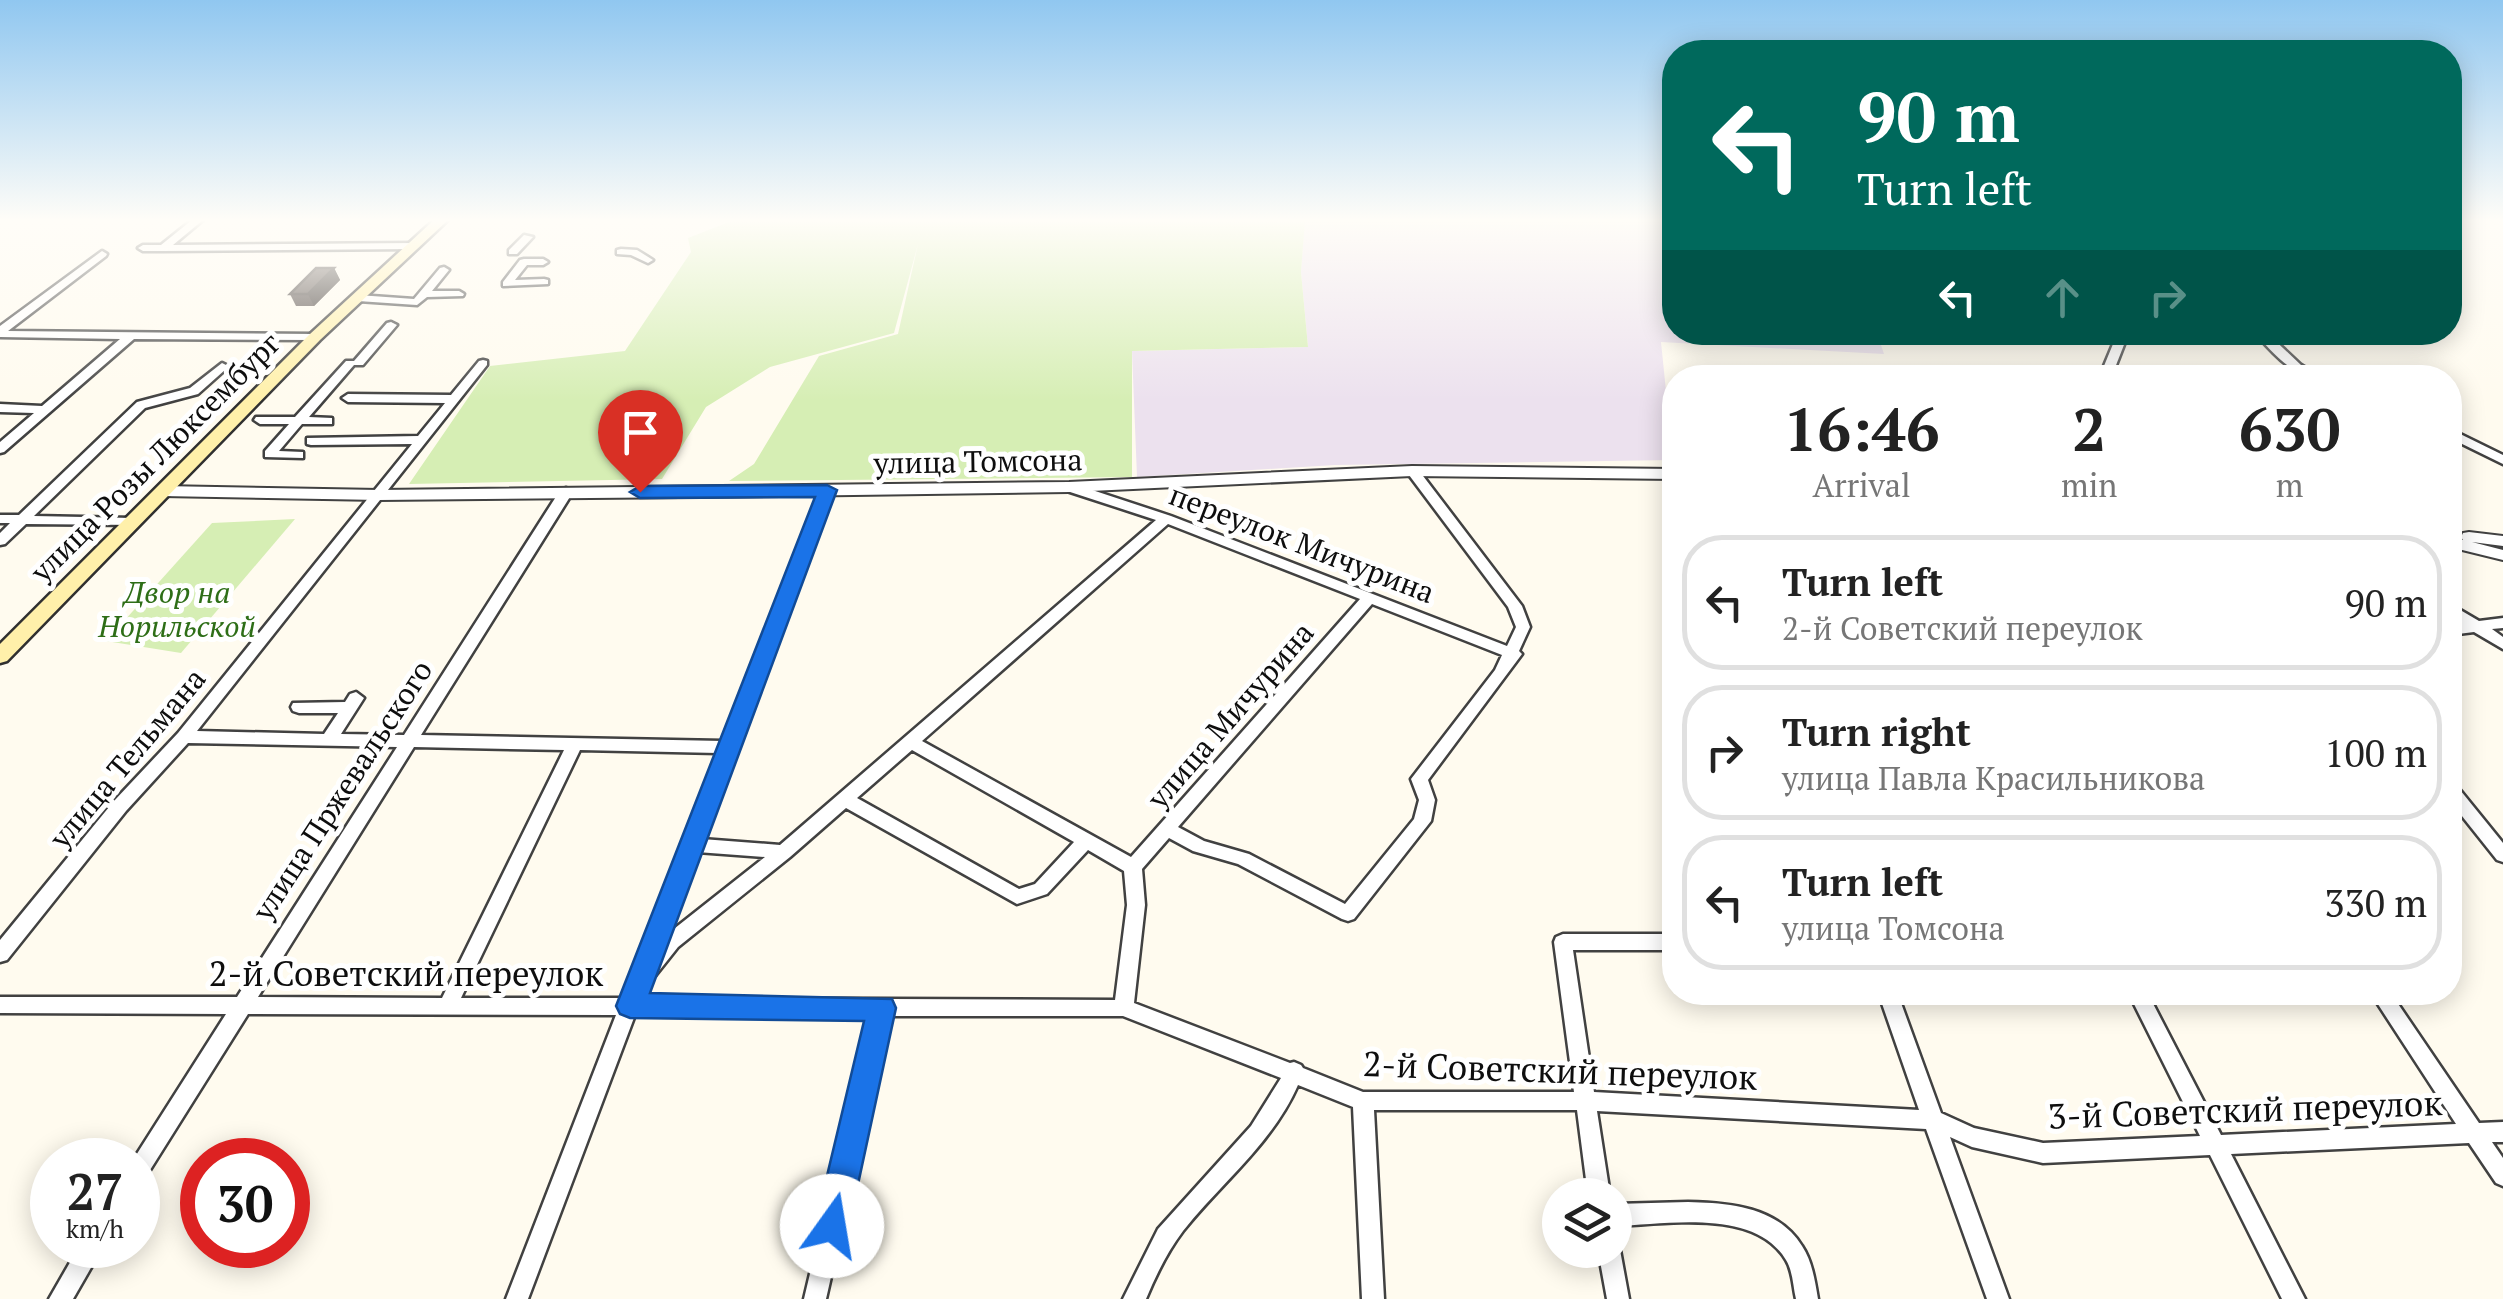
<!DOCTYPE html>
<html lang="en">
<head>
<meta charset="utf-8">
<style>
	:root { --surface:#fff; --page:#f6f6f6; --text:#222; --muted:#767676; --line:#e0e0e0 }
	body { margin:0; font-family:"PT Serif",serif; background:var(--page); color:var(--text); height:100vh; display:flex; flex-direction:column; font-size:38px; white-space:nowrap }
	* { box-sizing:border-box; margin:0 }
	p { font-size:32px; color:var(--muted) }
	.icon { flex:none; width:55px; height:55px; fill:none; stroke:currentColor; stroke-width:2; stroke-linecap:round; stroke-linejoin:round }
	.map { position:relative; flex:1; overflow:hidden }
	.drawer { position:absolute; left:1662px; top:365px; width:800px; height:640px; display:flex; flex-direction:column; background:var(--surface); border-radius:40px; box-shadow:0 5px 25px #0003 }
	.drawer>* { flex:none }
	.top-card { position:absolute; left:1662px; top:40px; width:800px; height:305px; border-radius:40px; box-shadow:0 5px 25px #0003; background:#00695c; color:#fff; overflow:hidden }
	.tools { position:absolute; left:1542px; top:1178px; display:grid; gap:20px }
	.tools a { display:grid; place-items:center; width:90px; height:90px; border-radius:50%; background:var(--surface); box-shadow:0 5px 25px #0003; font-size:50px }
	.speed { position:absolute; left:30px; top:1138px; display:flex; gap:20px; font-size:50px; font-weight:700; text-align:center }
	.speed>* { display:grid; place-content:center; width:130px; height:130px; border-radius:50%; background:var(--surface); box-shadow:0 5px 25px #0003; line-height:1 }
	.speed small { font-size:25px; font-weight:400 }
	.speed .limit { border:15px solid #d22; background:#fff; color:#111 }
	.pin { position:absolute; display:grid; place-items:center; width:85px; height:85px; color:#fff; margin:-102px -42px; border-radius:50% 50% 50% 0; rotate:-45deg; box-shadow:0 0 10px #0007 }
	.pin .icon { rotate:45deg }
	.me { position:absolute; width:110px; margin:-55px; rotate:13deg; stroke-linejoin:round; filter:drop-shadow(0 0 8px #0008) }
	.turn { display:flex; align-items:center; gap:35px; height:210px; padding:0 30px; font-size:45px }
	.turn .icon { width:130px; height:130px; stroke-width:2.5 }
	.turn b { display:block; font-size:70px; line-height:85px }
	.lanes { display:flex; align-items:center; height:95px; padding:0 30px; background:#0003; justify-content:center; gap:50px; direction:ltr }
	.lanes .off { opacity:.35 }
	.eta { display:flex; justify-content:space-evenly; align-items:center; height:170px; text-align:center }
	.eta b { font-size:60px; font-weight:700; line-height:70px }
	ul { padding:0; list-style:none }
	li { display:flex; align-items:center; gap:30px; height:135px; margin:0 20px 15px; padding:0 10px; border:5px solid var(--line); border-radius:40px }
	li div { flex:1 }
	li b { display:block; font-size:38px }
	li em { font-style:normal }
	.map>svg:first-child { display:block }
</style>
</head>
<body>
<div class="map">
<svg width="2503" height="1299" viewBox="0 0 2503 1299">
	<rect width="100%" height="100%" fill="#fffbef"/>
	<path fill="#ece1ee" d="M 1305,220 L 1675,220 L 1675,332 L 1877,333 L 1884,354 L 1661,342 L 1673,460 L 1335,465 L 1137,477 L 1132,351 L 1308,347 L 1301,272 Z"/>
	<g fill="#d6eeb4">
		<path d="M 734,220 L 1305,220 L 1301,272 L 1308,347 L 1132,351 L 1132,477 L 729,481 L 754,464 L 819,356 L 898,334 L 918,244 L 894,333 L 770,367 L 706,407 L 662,479 L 409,484 L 490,366 L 625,351 L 691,252 L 688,238 Z"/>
		<path d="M 295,519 L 181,653 L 106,641 L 212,523 Z"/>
	</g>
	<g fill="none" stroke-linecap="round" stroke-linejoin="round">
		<g stroke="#414141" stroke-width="5">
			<g id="minor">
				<path d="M 192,220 L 203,220 L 173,245 L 414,243 L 419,246 L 414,249 L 163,251 L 143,251 L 138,248 L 143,245 L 161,245 Z"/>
				<path d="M 524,235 L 533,237 L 517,254 L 509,254 L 509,250 Z"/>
				<path d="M 621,249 L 637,250 L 653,260 L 648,263 L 631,255 L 617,254 L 617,250 Z"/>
				<path d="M 102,251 L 107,254 L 106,256 L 8,331 L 315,334 L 321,337 L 315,340 L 134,339 L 4,452 L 0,453 L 0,442 L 34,413 L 0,412 L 0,404 L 42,406 L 120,339 L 0,337 L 0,326 Z"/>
				<path d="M 524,259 L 543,259 L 548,262 L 543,265 L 527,265 L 515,280 L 544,279 L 548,280 L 548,284 L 503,286 L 503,282 L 520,260 Z"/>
				<path d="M 444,267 L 449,270 L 432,291 L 459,291 L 464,294 L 463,296 L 427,297 L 417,305 L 358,301 L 353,298 L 358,295 L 414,299 L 440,268 Z"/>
				<path d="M 391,322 L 397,325 L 363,365 L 354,365 L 309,417 L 332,418 L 332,424 L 302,424 L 279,451 L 303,452 L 303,458 L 265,457 L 265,451 L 289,424 L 260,424 L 254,420 L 256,417 L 295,417 L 346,361 L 354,361 L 387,323 Z"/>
				<path d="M 2118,332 L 2129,332 L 2111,378 L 2099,378 Z"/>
				<path d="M 2254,332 L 2266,332 L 2301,365 L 2322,378 C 2293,378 2272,352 2254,332 Z"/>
				<path d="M 483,360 L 487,361 L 487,365 L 197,731 L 324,734 L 338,713 L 299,713 L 293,711 L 291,707 L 293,703 L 345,702 L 350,694 L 356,692 L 364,698 L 341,734 L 404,735 L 559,492 L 566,488 L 573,492 L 421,735 L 723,741 L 820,490 L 827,486 L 834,490 L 702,839 L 780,845 L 1156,520 L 1064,490 L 1062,487 L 1064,484 L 1074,484 L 1171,516 L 1507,646 L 1516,627 L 1508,607 L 1406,471 L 1412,467 L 1417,468 L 1522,606 L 1530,627 L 1519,651 L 1522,654 L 1428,780 L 1435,800 L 1431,821 L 1354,919 L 1348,921 L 1342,919 L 1238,864 L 1193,851 L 1169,838 L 1142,869 L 1145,905 L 1134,1003 L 1290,1063 L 1294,1062 L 1301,1065 L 1303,1068 L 1363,1092 L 1574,1092 L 1554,942 L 1556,937 L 1563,934 L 1675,934 L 1675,950 L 1573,950 L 1594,1092 L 1919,1110 L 1878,992 L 1897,992 L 1941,1113 L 1974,1128 L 2043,1143 L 2200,1136 L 2128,992 L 2147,992 L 2221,1135 L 2456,1124 L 2370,992 L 2390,992 L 2479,1123 L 2503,1122 L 2503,1142 L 2492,1142 L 2503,1158 L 2503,1186 L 2496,1183 L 2469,1143 L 2231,1154 L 2305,1299 L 2282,1299 L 2210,1155 L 2043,1163 L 1972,1147 L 1950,1137 L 2009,1299 L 1987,1299 L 1926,1129 L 1597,1111 L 1610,1195 L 1588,1195 L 1577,1110 L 1374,1110 L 1384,1299 L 1362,1299 L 1353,1107 L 1298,1085 C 1272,1144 1222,1182 1183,1231 C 1167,1252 1156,1275 1146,1299 L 1123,1299 L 1158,1229 L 1251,1126 L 1281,1078 L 1123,1016 L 890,1016 L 826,1299 L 804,1299 L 871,1016 L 635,1015 L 528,1299 L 506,1299 L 616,1015 L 248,1014 L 145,1178 L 138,1181 L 138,1160 L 133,1160 L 226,1014 L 0,1013 L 0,997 L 237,997 L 397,747 L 188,743 L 126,811 L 7,960 L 0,962 L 0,940 L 114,801 L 178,733 L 412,444 L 311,445 L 307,444 L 307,438 L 418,436 L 445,403 L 348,402 L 342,398 L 348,394 L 451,395 L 479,361 ZM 1168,524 L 1360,599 L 1131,857 L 922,741 ZM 1372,604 L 1502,655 L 1495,670 L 1411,779 L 1419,800 L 1414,819 L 1345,904 L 1249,854 L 1204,841 L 1178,827 ZM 414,747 L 564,750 L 442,998 L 258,997 ZM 580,750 L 718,753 L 623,998 L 461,998 ZM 912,750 L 1074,842 L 1035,884 L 1019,889 L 857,798 ZM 846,808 L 1017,904 L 1047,894 L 1088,850 L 1124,871 L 1127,905 L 1115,1000 L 642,998 L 650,977 L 655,976 L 678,947 L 790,857 ZM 697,852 L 765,857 L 665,936 Z"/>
				<path d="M 222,363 L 226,365 L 226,369 L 198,394 L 145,408 L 34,516 L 133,518 L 138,519 L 140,522 L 138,525 L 26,524 L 5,544 L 0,545 L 0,533 L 10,523 L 0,523 L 0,515 L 19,515 L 137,402 L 190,388 Z"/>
				<path d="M 2450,429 L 2503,455 L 2503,464 L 2450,438 Z"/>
				<path d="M 2450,604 L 2479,621 L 2503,618 L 2503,628 L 2492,629 L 2503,637 L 2503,649 L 2474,632 L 2450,635 L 2450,625 L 2462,624 L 2450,616 Z"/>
				<path d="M 2450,783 L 2456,785 L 2503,843 L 2503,862 L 2497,860 L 2450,801 Z"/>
				<path d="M 1688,1202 C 1730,1203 1778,1207 1802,1246 C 1812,1261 1815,1281 1818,1299 L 1796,1299 C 1793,1287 1793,1271 1786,1260 C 1755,1208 1667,1224 1615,1226 L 1615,1204 Z"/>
				<path d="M 1615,1241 L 1620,1250 L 1629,1299 L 1607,1299 L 1598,1250 L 1615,1250 Z"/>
				<path d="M 80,1245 L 104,1245 L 73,1299 L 49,1299 Z"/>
			</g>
		</g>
		<g stroke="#414141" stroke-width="4">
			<g id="tertiary">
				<path d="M 1412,466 L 1675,469 L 1675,479 L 1412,476 L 1069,492 L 701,497 L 379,500 L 162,496 L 154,491 L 162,486 L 379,490 L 1069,482 Z"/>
				<path d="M 2469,532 L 2503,536 L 2503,546 L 2472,542 L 2503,550 L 2503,560 L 2450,547 L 2450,537 L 2463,540 L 2461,537 L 2463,533 Z"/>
			</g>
		</g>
		<g stroke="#303030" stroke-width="5">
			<path id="secondary" d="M 434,220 L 448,220 L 320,340 L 7,661 L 0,663 L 0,644 L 310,334 Z"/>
		</g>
		<use href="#minor" fill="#fff" fill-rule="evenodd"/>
		<use href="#tertiary" fill="#fff" fill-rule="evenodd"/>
		<use href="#secondary" fill="#fff0aa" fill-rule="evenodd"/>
	</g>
	<path fill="#4c433f" d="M 334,268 L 340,280 L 314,306 L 296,306 L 290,294 Z"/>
	<path fill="#3e3733" d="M 334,268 L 340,280 L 314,306 L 308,294 Z"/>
	<path fill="#584e49" stroke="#3e3733" stroke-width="2.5" d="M 316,268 L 334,268 L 308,294 L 290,294 Z"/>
	<linearGradient id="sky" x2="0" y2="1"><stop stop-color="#90c7f0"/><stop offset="0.55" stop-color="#fffdf8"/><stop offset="1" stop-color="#fffdf8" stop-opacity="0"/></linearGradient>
	<rect width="2503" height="401" fill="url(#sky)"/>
	<path fill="#1a73e8" stroke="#114b97" stroke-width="2.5" d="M 827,485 L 837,490 L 650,993 L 892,999 L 896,1008 L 849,1226 L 844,1238 L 832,1243 L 820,1238 L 815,1226 L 864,1021 L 630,1018 L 620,1014 L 616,1006 L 815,497 L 640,498 L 630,492 L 640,486 Z"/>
	<g text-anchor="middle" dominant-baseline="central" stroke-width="10" stroke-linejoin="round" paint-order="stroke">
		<g font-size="30" fill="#0e0e0e" stroke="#fff">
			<text transform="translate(155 457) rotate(-45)">улица Розы Люксембург</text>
			<text transform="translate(978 461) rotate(-1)">улица Томсона</text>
			<text transform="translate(1302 543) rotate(21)">переулок Мичурина</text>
			<text transform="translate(1230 715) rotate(-49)">улица Мичурина</text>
			<text transform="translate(127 758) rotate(-50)">улица Тельмана</text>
			<text transform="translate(342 790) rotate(-57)">улица Пржевальского</text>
		</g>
		<g font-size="30" font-style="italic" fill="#2e6e17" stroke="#fff">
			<text x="177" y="592">Двор на<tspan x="177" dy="34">Норильской</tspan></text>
		</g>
		<g font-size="35" fill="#0e0e0e" stroke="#fff">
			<text x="406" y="973">2-й Советский переулок</text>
			<text transform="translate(1560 1070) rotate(2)">2-й Советский переулок</text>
			<text transform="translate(2245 1109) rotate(-2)">3-й Советский переулок</text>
		</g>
	</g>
</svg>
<div class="tools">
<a><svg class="icon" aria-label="layers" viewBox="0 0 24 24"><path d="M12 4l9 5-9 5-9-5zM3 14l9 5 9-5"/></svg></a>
</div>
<div class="speed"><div>27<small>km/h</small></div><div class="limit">30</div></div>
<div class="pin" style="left:640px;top:492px;background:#d93025"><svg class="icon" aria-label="arrive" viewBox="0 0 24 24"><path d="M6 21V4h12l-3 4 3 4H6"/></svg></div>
<svg class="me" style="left:832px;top:1226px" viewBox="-20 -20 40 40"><circle r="19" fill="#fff"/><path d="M0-13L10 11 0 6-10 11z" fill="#1a73e8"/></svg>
<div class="top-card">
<div class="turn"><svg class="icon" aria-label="left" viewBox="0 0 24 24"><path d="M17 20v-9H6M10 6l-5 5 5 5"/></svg><div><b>90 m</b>Turn left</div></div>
<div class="lanes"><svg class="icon" aria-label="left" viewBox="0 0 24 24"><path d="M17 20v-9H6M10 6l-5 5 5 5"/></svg><svg class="icon off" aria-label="ahead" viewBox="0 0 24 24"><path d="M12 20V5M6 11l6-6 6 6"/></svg><svg class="icon off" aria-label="right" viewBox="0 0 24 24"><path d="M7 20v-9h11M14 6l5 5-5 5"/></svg></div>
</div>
<section class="drawer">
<div class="eta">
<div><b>16:46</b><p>Arrival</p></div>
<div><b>2</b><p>min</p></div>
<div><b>630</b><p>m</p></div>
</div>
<ul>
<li><svg class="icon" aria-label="left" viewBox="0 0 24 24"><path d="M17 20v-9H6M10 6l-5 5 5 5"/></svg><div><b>Turn left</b><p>2-й Советский переулок</p></div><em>90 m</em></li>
<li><svg class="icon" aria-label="right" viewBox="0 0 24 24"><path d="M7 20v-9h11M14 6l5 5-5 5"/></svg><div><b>Turn right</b><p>улица Павла Красильникова</p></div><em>100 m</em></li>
<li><svg class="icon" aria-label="left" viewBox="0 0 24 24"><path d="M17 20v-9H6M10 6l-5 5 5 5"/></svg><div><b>Turn left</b><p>улица Томсона</p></div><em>330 m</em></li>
</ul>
</section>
</div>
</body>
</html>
